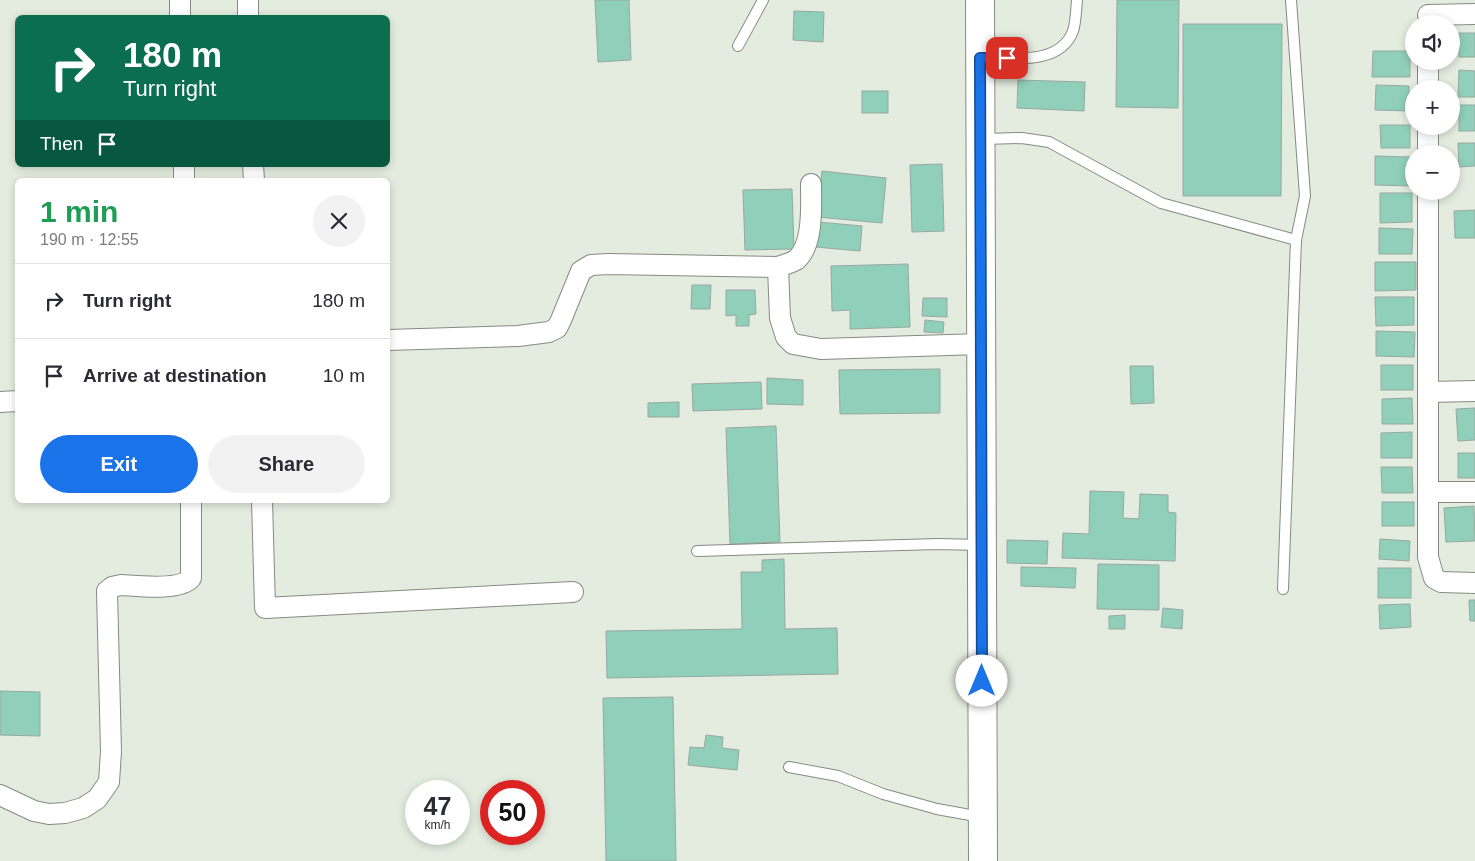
<!DOCTYPE html>
<html lang="en">
<head>
<meta charset="utf-8">
<style>
	:root { --surface:#fff; --page:#f2f2f3; --text:#2b2b33; --muted:#7c7c81; --line:#e1e1e2; --accent:#1a73e8 }
	body { margin:0; font-family:Arial,sans-serif; background:var(--page); color:var(--text); height:100vh; display:flex; flex-direction:column; font-size:19px; white-space:nowrap }
	* { box-sizing:border-box; margin:0 }
	p { font-size:16px; color:var(--muted) }
	.icon { flex:none; width:28px; height:28px; fill:none; stroke:currentColor; stroke-width:2; stroke-linecap:round; stroke-linejoin:round }
	.map { position:relative; flex:1; overflow:hidden }
	.side { position:absolute; left:15px; top:178px; width:375px; height:325px; display:flex; flex-direction:column; background:var(--surface); border-radius:8px; box-shadow:0 2px 8px #0003 }
	.side>* { flex:none }
	.banner { position:absolute; left:15px; top:15px; width:375px; height:152px; border-radius:8px; box-shadow:0 2px 8px #0003; background:#0b6e4f; color:#fff; overflow:hidden }
	.buttons { position:absolute; left:1405px; top:15px; display:grid; gap:10px }
	.buttons a { display:grid; place-items:center; width:55px; height:55px; border-radius:50%; background:var(--surface); box-shadow:0 2px 8px #0003; font-size:25px }
	.speed { position:absolute; left:405px; top:780px; display:flex; gap:10px; font-size:25px; font-weight:700; text-align:center }
	.speed>* { display:grid; place-content:center; width:65px; height:65px; border-radius:50%; background:var(--surface); box-shadow:0 2px 8px #0003; line-height:1 }
	.speed small { font-size:12px; font-weight:400 }
	.speed .limit { border:8px solid #d22; background:#fff; color:#111 }
	.pin { position:absolute; display:grid; place-items:center; width:42px; height:42px; color:#fff; margin:-21px; border-radius:10px; box-shadow:0 2px 8px #0006 }
	.me { position:absolute; width:55px; margin:-28px; rotate:0deg; stroke-linejoin:round; filter:drop-shadow(0 0 4px #0008) }
	.turn { display:flex; align-items:center; gap:18px; height:105px; padding:0 25px; font-size:22px }
	.turn .icon { width:65px; height:65px; stroke-width:2.5 }
	.turn b { display:block; font-size:35px; line-height:42px }
	.then { display:flex; align-items:center; height:48px; padding:0 25px; background:#0003; gap:10px; font-size:19px }
	.round { display:grid; place-items:center; flex:none; width:52px; height:52px; border-radius:26px; background:var(--page) }
	.overview { display:flex; align-items:center; justify-content:space-between; height:85px; padding:0 25px }
	h1 { font-size:30px; font-weight:600; line-height:38px; color:#1e9e55 }
	.button { display:flex; gap:10px; margin-top:auto; padding:10px 25px }
	.button a { flex:1; height:58px; border-radius:30px; background:var(--accent); color:#fff; font-size:20px; font-weight:600; line-height:58px; text-align:center }
	.button a+a { background:var(--page); color:var(--text) }
	ul { padding:0; list-style:none }
	li { display:flex; align-items:center; gap:15px; height:75px; padding:0 25px; border-top:1px solid var(--line) }
	li div { flex:1 }
	li b { display:block; font-size:19px }
	li em { font-style:normal }
	.map>svg:first-child { display:block }
</style>
</head>
<body>
<div class="map">
<svg width="1475" height="861" viewBox="0 0 1475 861">
	<rect width="100%" height="100%" fill="#e3ecdf"/>
	<g fill="#90cfba" stroke="#98a8a2">
		<path d="M 595,0 L 629,0 L 631,60 L 598,62 Z"/>
		<path d="M 1117,0 L 1179,0 L 1178,108 L 1116,107 Z"/>
		<path d="M 794,11 L 824,12 L 823,42 L 793,40 Z"/>
		<path d="M 1183,24 L 1282,24 L 1281,196 L 1183,196 Z"/>
		<rect x="1459" y="33" width="16" height="24"/>
		<path d="M 1373,51 L 1410,51 L 1410,77 L 1372,77 Z"/>
		<path d="M 1459,70 L 1475,71 L 1475,97 L 1458,97 Z"/>
		<path d="M 1018,80 L 1085,82 L 1084,111 L 1017,108 Z"/>
		<path d="M 1376,85 L 1409,86 L 1409,111 L 1375,110 Z"/>
		<rect x="862" y="91" width="26" height="22"/>
		<rect x="1459" y="105" width="16" height="26"/>
		<path d="M 1380,125 L 1410,125 L 1410,148 L 1381,148 Z"/>
		<path d="M 1458,143 L 1475,143 L 1475,166 L 1459,167 Z"/>
		<path d="M 1375,156 L 1411,157 L 1411,186 L 1375,185 Z"/>
		<path d="M 942,164 L 944,231 L 912,232 L 910,165 Z"/>
		<path d="M 822,171 L 886,178 L 882,223 L 817,217 Z"/>
		<path d="M 792,189 L 794,249 L 745,250 L 743,190 Z"/>
		<path d="M 1380,193 L 1412,193 L 1412,222 L 1380,223 Z"/>
		<path d="M 1475,210 L 1475,238 L 1455,238 L 1454,211 Z"/>
		<path d="M 818,222 L 862,226 L 860,251 L 815,247 Z"/>
		<path d="M 1379,228 L 1413,229 L 1412,254 L 1379,254 Z"/>
		<path d="M 1375,262 L 1416,262 L 1416,290 L 1375,291 Z"/>
		<path d="M 908,264 L 910,327 L 850,329 L 850,310 L 832,311 L 831,266 Z"/>
		<path d="M 692,285 L 711,285 L 710,309 L 691,309 Z"/>
		<path d="M 726,290 L 755,290 L 756,314 L 749,315 L 749,326 L 736,326 L 736,315 L 726,316 Z"/>
		<path d="M 1375,297 L 1414,297 L 1414,325 L 1376,326 Z"/>
		<path d="M 923,298 L 947,298 L 947,317 L 922,316 Z"/>
		<path d="M 925,320 L 944,322 L 943,333 L 924,332 Z"/>
		<path d="M 1376,331 L 1415,332 L 1414,357 L 1376,356 Z"/>
		<rect x="1381" y="365" width="32" height="25"/>
		<path d="M 1130,366 L 1153,366 L 1154,403 L 1131,404 Z"/>
		<path d="M 940,369 L 940,413 L 840,414 L 839,370 Z"/>
		<path d="M 767,378 L 803,380 L 803,405 L 767,404 Z"/>
		<path d="M 761,382 L 762,409 L 693,411 L 692,384 Z"/>
		<path d="M 1412,398 L 1413,424 L 1382,424 L 1382,399 Z"/>
		<path d="M 679,402 L 679,417 L 648,417 L 648,403 Z"/>
		<path d="M 1475,408 L 1475,440 L 1458,441 L 1456,409 Z"/>
		<path d="M 776,426 L 780,542 L 730,544 L 726,428 Z"/>
		<path d="M 1412,432 L 1412,458 L 1381,458 L 1381,433 Z"/>
		<rect x="1458" y="453" width="17" height="25"/>
		<path d="M 1381,467 L 1412,467 L 1413,493 L 1382,493 Z"/>
		<path d="M 1090,491 L 1124,492 L 1123,518 L 1139,519 L 1140,494 L 1168,495 L 1168,512 L 1176,513 L 1175,561 L 1062,558 L 1063,533 L 1089,534 Z"/>
		<rect x="1382" y="502" width="32" height="24"/>
		<path d="M 1474,506 L 1475,541 L 1446,542 L 1444,508 Z"/>
		<path d="M 1380,539 L 1410,541 L 1409,561 L 1379,559 Z"/>
		<path d="M 1007,540 L 1048,541 L 1047,564 L 1007,563 Z"/>
		<path d="M 784,559 L 785,629 L 837,628 L 838,674 L 607,678 L 606,631 L 742,629 L 741,572 L 762,572 L 762,560 Z"/>
		<path d="M 1098,564 L 1159,565 L 1159,610 L 1097,609 Z"/>
		<path d="M 1021,567 L 1076,568 L 1075,588 L 1021,586 Z"/>
		<rect x="1378" y="568" width="33" height="30"/>
		<path d="M 1469,600 L 1475,600 L 1475,621 L 1470,621 Z"/>
		<path d="M 1410,604 L 1411,627 L 1380,629 L 1379,605 Z"/>
		<path d="M 1163,608 L 1183,610 L 1182,629 L 1161,627 Z"/>
		<path d="M 1125,615 L 1125,629 L 1109,629 L 1109,616 Z"/>
		<path d="M 0,691 L 40,692 L 40,736 L 0,735 Z"/>
		<path d="M 673,697 L 676,861 L 606,861 L 603,698 Z"/>
		<path d="M 706,735 L 723,737 L 722,748 L 739,750 L 737,770 L 688,765 L 690,747 L 704,748 Z"/>
	</g>
	<g fill="none" stroke-linecap="round" stroke-linejoin="round">
		<g stroke="#848c81" stroke-width="12">
			<g id="lane">
				<path d="M 738,46 L 763,0"/>
				<path d="M 981,58 C 1011,58 1060,66 1073,31 C 1076,22 1076,10 1077,0"/>
				<path d="M 983,139 L 1022,138 L 1049,142 L 1161,203 L 1296,240"/>
				<path d="M 697,551 L 938,544 L 981,545"/>
				<path d="M 1283,589 L 1296,240 L 1305,196 L 1291,0"/>
				<path d="M 789,767 L 838,776 L 883,794 L 937,809 L 981,817"/>
			</g>
		</g>
		<g stroke="#848c81" stroke-width="22">
			<g id="street">
				<path d="M 180,0 L 180,18"/>
				<path d="M 248,0 L 248,18"/>
				<path d="M 1428,15 L 1475,14"/>
				<path d="M 1428,61 L 1428,89"/>
				<path d="M 1428,126 L 1428,154"/>
				<path d="M 184,165 L 184,180"/>
				<path d="M 253,165 L 254,180"/>
				<path d="M 1428,191 L 1428,557 L 1434,578 L 1441,582 L 1475,583"/>
				<path d="M 778,267 C 783,265 791,263 796,260 C 814,245 811,205 811,184"/>
				<path d="M 388,340 L 518,336 L 549,332 L 557,328 L 561,320 L 581,271 L 591,265 L 608,264 L 778,267 L 780,318 L 786,337 L 793,344 L 821,349 L 981,344"/>
				<path d="M 1428,392 L 1475,391"/>
				<path d="M 0,402 L 18,401"/>
				<path d="M 1428,492 L 1475,492"/>
				<path d="M 262,500 L 265,608 L 573,592"/>
				<path d="M 0,795 L 34,811 L 49,814 L 65,813 L 83,808 L 97,799 L 109,782 L 111,751 L 107,591 L 112,587 L 121,585 C 139,586 180,591 191,578 L 191,500"/>
			</g>
		</g>
		<g stroke="#848c81" stroke-width="30">
			<path id="secondary" d="M 980,0 L 983,861"/>
		</g>
		<use href="#lane" stroke="#fff" stroke-width="10"/>
		<use href="#street" stroke="#fff" stroke-width="20"/>
		<use href="#secondary" stroke="#fff" stroke-width="28"/>
	</g>
	<g fill="none" stroke-linecap="round" stroke-linejoin="round">
		<g stroke="#114b97" stroke-width="12">
			<path id="route" d="M 982,681 L 980,58 L 1007,58"/>
		</g>
		<use href="#route" stroke="#1a73e8" stroke-width="9"/>
	</g>
</svg>
<div class="buttons">
<a><svg class="icon" aria-label="sound" viewBox="0 0 24 24"><path d="M4 9h4l5-4v14l-5-4H4zM17 9q2 3 0 6"/></svg></a>
<a>+</a>
<a>−</a>
</div>
<div class="speed"><div>47<small>km/h</small></div><div class="limit">50</div></div>
<div class="pin" style="left:1007px;top:58px;background:#d93025"><svg class="icon" aria-label="arrive" viewBox="0 0 24 24"><path d="M6 21V4h12l-3 4 3 4H6"/></svg></div>
<svg class="me" style="left:982px;top:681px" viewBox="-20 -20 40 40"><circle r="19" fill="#fff"/><path d="M0-13L10 11 0 6-10 11z" fill="#1a73e8"/></svg>
<div class="banner">
<div class="turn"><svg class="icon" aria-label="right" viewBox="0 0 24 24"><path d="M7 20v-9h11M14 6l5 5-5 5"/></svg><div><b>180 m</b>Turn right</div></div>
<div class="then">Then<svg class="icon" aria-label="arrive" viewBox="0 0 24 24"><path d="M6 21V4h12l-3 4 3 4H6"/></svg></div>
</div>
<section class="side">
<div class="overview"><div><h1>1 min</h1><p>190 m · 12:55</p></div><a class="round"><svg class="icon" aria-label="close" viewBox="0 0 24 24"><path d="M6 6l12 12M18 6L6 18"/></svg></a></div>
<ul>
<li><svg class="icon" aria-label="right" viewBox="0 0 24 24"><path d="M7 20v-9h11M14 6l5 5-5 5"/></svg><div><b>Turn right</b></div><em>180 m</em></li>
<li><svg class="icon" aria-label="arrive" viewBox="0 0 24 24"><path d="M6 21V4h12l-3 4 3 4H6"/></svg><div><b>Arrive at destination</b></div><em>10 m</em></li>
</ul>
<div class="button"><a>Exit</a><a>Share</a></div>
</section>
</div>
</body>
</html>
